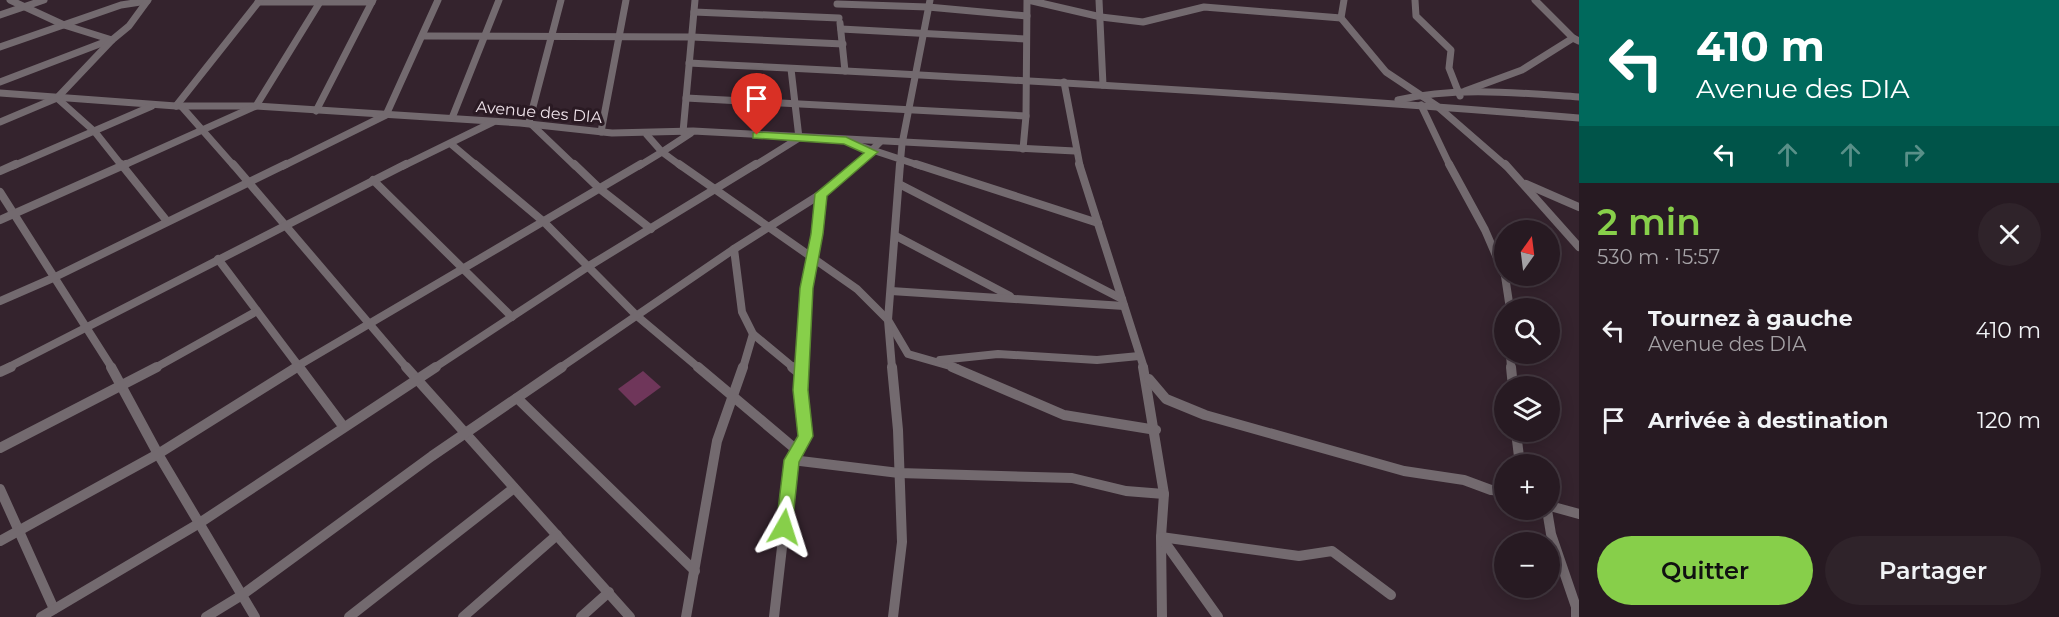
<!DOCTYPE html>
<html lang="fr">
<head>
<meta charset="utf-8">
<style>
	:root { --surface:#271a22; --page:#2f232a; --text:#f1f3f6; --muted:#a4a1a5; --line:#433840; --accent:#87cf4a }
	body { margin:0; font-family:Montserrat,sans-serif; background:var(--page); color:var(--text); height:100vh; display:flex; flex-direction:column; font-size:22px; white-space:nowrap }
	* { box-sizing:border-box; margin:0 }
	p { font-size:20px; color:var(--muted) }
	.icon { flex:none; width:33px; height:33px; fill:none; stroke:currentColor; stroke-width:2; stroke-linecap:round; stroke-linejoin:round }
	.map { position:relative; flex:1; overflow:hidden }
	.drawer { display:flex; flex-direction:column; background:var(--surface); width:480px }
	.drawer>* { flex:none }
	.guide { background:#00695c; color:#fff; overflow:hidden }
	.needle { width:39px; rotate:14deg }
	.fabs { position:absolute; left:1494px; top:220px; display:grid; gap:12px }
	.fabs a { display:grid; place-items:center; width:66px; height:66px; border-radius:50%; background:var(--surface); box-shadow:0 3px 15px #0003,0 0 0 2px var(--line); font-size:30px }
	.pin { position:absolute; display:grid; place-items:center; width:51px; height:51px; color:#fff; margin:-62px -26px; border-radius:50% 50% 50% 0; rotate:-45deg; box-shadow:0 0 6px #0007 }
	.pin .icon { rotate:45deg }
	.me { position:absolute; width:66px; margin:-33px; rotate:6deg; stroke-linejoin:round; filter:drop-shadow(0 0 4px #0008) }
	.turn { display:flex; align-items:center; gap:21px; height:126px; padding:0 18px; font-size:27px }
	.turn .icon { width:78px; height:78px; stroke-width:2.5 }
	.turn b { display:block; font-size:42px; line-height:51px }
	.lanes { display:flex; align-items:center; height:57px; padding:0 18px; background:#0003; justify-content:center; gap:30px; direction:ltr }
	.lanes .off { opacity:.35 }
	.round { display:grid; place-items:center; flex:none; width:63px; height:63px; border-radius:32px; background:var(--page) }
	.head { display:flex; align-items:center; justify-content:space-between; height:102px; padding:0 18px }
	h1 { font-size:36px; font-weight:600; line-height:45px; color:var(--accent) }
	.action { display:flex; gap:12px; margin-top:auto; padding:12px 18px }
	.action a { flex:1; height:69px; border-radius:36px; background:var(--accent); color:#111; font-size:24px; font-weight:600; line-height:69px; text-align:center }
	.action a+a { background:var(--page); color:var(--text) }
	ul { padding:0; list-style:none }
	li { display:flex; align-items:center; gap:18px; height:90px; padding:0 18px }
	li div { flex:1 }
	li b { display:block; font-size:22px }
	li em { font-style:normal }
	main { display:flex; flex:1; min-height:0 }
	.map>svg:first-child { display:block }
</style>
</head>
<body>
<main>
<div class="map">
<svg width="1579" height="617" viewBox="0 0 1579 617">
	<rect width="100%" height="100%" fill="#34232d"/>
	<path fill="#6f365a" d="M 643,371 L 661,387 L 635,406 L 618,389 Z"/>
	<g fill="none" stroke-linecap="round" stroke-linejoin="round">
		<g stroke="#736a6f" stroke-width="7">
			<path d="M 10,0 L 64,25 L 112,40"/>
			<path d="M 561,0 L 529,122 L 575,166"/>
			<path d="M 1028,0 L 1101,17 L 1143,22 L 1204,7 L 1341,18"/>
			<path d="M 1099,0 L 1103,85"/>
			<path d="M 1344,0 L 1341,18 L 1386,72 L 1437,106 L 1506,166"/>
			<path d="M 1415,0 L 1416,16 L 1451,50 L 1449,68 L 1460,96"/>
			<path d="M 1535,0 L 1573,38"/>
			<path d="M 258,2 L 372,2"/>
			<path d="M 837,4 L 928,7 L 1027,16"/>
			<path d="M 694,12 L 839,18"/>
			<path d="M 0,15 L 44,0"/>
			<path d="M 840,23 L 845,71"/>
			<path d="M 841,29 L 1026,39"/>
			<path d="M 424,36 L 692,37 L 843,44"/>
			<path d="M 0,47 L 121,5 L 147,1"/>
			<path d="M 689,63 C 986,78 1283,94 1579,118"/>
			<path d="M 0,82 L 110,40"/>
			<path d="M 1064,82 L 1080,166"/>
			<path d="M 1465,91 L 1522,70 L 1573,38 L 1579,41"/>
			<path d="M 0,93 L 176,106 L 256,106 L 520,123 L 612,133 L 693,131 L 1075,151"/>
			<path d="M 57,98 L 95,132 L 122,166"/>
			<path d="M 686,98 L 1026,116"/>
			<path d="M 1398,100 C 1456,86 1520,93 1579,97"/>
			<path d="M 1421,105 L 1450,166"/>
			<path d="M 176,106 L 260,0"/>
			<path d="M 182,107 L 234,166"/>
			<path d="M 316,111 L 373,0"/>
			<path d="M 452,118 L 499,0"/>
			<path d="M 0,122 L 57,98 L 112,40 L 129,26 L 148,0"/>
			<path d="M 601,132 L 626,0"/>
			<path d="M 683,132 L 695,0"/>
			<path d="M 647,135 L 662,152 L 691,133"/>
			<path d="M 451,144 L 477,166"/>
			<path d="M 854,144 L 921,166"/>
			<path d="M 1023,149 L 1026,116 L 1027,0"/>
			<path d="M 13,166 L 152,106"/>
			<path d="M 122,166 L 256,106 L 320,2"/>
			<path d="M 283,166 L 386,115 L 438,0"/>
			<path d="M 403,166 L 493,122"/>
			<path d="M 639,166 L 662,152 L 681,166"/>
			<path d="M 754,166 L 799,138 L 791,69"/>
			<path d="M 856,166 L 880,142"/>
			<path d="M 900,166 L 902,144 L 930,0"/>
		</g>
		<g stroke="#736a6f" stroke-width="8">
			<path d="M 121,164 L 166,220"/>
			<path d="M 233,164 L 407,368"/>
			<path d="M 475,164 L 544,222 L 637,316 L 699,368"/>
			<path d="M 574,164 L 600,189 L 651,229"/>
			<path d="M 679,164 L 857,289 L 888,320 L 908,354 L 957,368"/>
			<path d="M 916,164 L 1098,223"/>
			<path d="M 1079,164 L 1144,368"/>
			<path d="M 1449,164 L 1485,230 L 1504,274"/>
			<path d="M 1505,164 L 1579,247"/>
			<path d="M 0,171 L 16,164"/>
			<path d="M 373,180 L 512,317"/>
			<path d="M 899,184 L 1122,299"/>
			<path d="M 1526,184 L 1579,207"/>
			<path d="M 0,192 L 112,368"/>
			<path d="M 0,220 L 126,164"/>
			<path d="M 896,236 L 1010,296"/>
			<path d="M 734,249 L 742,312 L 753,334 L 743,368"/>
			<path d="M 218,259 L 300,368"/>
			<path d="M 1505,276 L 1510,309"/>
			<path d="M 891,291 L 1124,306"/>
			<path d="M 0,301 L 53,278 L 286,164"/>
			<path d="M 753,334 L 794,368"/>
			<path d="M 1510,354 L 1511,368"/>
			<path d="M 940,360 L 998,354 L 1097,360 L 1139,356"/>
			<path d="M 7,368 L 406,164"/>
			<path d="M 155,368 L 257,311"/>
			<path d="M 294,368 L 641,164"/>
			<path d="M 434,368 L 589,266 L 756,164"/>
			<path d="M 560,368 L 734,249 L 821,194 L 857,164"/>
			<path d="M 802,368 L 806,288 L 821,211 L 821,194"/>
			<path d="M 892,368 L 888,320 L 900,164"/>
		</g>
		<g stroke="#736a6f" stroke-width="10">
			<path d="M 111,367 L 158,454 L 255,617"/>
			<path d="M 299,367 L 343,426"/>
			<path d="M 406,367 L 630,617"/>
			<path d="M 698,367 L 799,452 L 792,460 L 774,617"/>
			<path d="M 792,367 L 802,375"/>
			<path d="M 892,367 L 898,430 L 902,542 L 893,617"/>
			<path d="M 952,367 L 1064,415 L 1156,430"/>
			<path d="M 1143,367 L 1164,494 L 1161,537 L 1162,617"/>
			<path d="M 1511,367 L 1513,387"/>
			<path d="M 0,372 L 11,367"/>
			<path d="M 1149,379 L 1166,399 L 1205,415 L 1404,471 L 1464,480 L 1491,490 L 1504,491"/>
			<path d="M 517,398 L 695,571"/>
			<path d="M 1516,432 L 1520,465"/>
			<path d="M 0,448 L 157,367"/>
			<path d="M 799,452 C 810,426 801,395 802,367"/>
			<path d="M 792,460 L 899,473 L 1072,478 L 1126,491 L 1164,494"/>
			<path d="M 0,489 L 54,609"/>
			<path d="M 1550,506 L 1579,514"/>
			<path d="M 1547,510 L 1551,534 L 1576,607 L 1576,617"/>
			<path d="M 1161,537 L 1299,556 L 1332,551 L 1391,595"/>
			<path d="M 1161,537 L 1218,617"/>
			<path d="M 0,541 L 158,454 L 297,367"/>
			<path d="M 41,617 L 198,524 L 436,367"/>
			<path d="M 206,617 L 242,595 L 432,456 L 562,367"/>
			<path d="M 349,617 L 514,488"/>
			<path d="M 463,617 L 557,535"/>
			<path d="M 581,617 L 609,592"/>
			<path d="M 686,617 L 717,441 L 743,367"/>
		</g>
	</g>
	<path fill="#87cf4a" stroke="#588730" stroke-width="1.5" d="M 757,132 L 846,137 L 878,152 L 827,196 L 823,234 L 813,288 L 808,390 L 813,436 L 799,462 L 792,527 L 790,533 L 784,535 L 778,533 L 776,527 L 784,460 L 798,436 L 793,390 L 800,288 L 811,234 L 815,194 L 864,153 L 844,144 L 753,138 L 753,133 Z"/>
	<g text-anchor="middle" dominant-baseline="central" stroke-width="6" stroke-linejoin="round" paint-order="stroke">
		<g font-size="16" fill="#efe3ea" stroke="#2a1a23">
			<text transform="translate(539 112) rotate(5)">Avenue des DIA</text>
		</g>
	</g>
</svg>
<div class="fabs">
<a><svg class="needle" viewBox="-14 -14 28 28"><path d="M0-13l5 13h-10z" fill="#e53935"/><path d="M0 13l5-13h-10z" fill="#a4a1a5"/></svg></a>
<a><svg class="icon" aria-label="search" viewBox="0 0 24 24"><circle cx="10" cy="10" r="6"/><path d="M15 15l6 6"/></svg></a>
<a><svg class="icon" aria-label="layers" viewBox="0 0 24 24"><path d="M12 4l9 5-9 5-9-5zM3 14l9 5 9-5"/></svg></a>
<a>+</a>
<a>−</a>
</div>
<div class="pin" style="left:757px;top:135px;background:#d93025"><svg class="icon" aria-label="arrive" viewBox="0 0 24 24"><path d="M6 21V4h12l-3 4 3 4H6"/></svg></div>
<svg class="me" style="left:784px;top:527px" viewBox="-20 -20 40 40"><path d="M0-17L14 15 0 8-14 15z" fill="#87cf4a" stroke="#fff" stroke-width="4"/></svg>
</div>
<section class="drawer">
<div class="guide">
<div class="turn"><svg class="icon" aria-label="left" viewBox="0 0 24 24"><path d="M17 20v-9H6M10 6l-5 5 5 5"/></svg><div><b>410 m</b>Avenue des DIA</div></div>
<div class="lanes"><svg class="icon" aria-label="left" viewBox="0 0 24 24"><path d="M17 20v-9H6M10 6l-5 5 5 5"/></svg><svg class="icon off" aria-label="ahead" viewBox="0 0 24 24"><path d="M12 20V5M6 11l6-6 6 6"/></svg><svg class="icon off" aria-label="ahead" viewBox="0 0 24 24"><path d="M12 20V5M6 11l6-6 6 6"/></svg><svg class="icon off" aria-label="right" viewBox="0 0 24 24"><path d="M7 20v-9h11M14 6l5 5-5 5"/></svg></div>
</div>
<div class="head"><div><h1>2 min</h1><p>530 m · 15:57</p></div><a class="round"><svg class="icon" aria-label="close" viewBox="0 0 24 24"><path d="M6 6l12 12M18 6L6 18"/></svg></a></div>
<ul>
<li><svg class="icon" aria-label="left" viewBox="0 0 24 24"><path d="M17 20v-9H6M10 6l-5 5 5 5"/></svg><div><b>Tournez à gauche</b><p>Avenue des DIA</p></div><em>410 m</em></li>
<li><svg class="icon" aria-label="arrive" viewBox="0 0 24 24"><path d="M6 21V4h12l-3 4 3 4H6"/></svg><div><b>Arrivée à destination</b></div><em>120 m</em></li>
</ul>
<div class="action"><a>Quitter</a><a>Partager</a></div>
</section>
</main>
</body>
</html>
